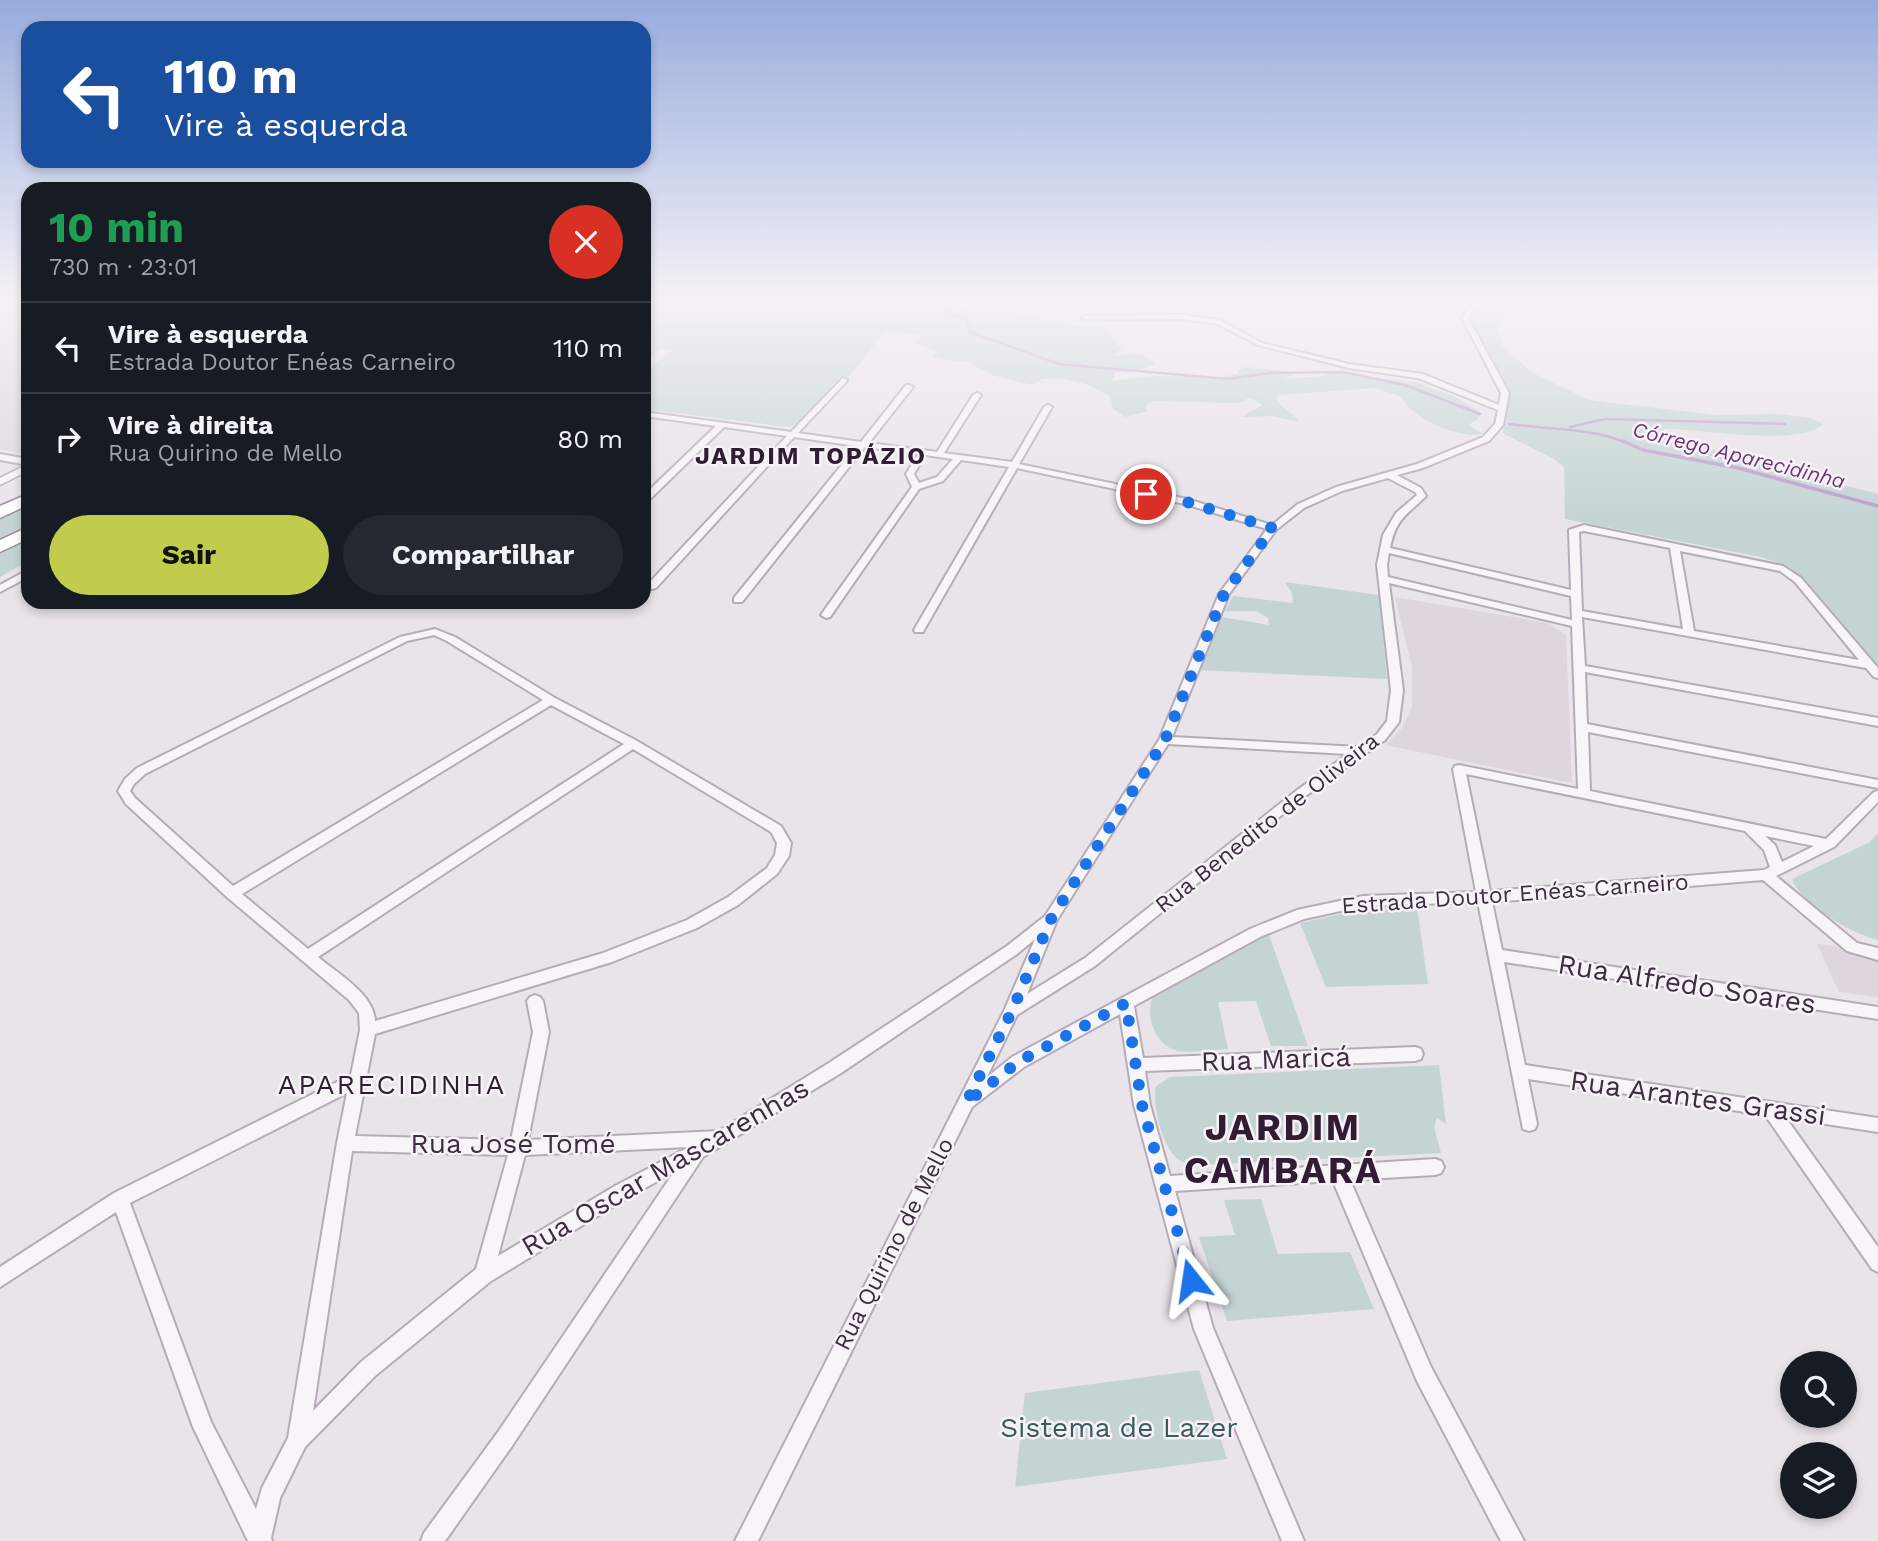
<!DOCTYPE html>
<html lang="pt">
<head>
<meta charset="utf-8">
<style>
	:root { --surface:#171b24; --page:#242831; --text:#f1f3f6; --muted:#9ea1a6; --line:#363941; --accent:#c1cb4c }
	body { margin:0; font-family:"Work Sans",sans-serif; background:var(--page); color:var(--text); height:100vh; display:flex; flex-direction:column; font-size:26px; white-space:nowrap }
	* { box-sizing:border-box; margin:0 }
	p { font-size:23px; color:var(--muted) }
	.icon { flex:none; width:38px; height:38px; fill:none; stroke:currentColor; stroke-width:2; stroke-linecap:round; stroke-linejoin:round }
	.map { position:relative; flex:1; overflow:hidden }
	.sheet { position:absolute; left:21px; top:182px; width:630px; height:427px; display:flex; flex-direction:column; background:var(--surface); border-radius:21px; box-shadow:0 4px 10px #0003 }
	.sheet>* { flex:none }
	.guide { position:absolute; left:21px; top:21px; width:630px; height:147px; border-radius:21px; box-shadow:0 4px 10px #0003; background:#1a4fa0; color:#fff; overflow:hidden }
	.buttons { position:absolute; left:1780px; top:1351px; display:grid; gap:14px }
	.buttons a { display:grid; place-items:center; width:77px; height:77px; border-radius:50%; background:var(--surface); box-shadow:0 4px 10px #0003; font-size:35px }
	.pin { position:absolute; display:grid; place-items:center; width:60px; height:60px; color:#fff; margin:-30px; border:4px solid #fff; border-radius:50%; box-shadow:0 2px 7px #0007 }
	.me { position:absolute; width:77px; margin:-38px; rotate:345deg; stroke-linejoin:round; filter:drop-shadow(0 0 5px #0008) }
	.turn { display:flex; align-items:center; gap:24px; height:147px; padding:0 28px; font-size:32px }
	.turn .icon { width:91px; height:91px; stroke-width:2.5 }
	.turn b { display:block; font-size:49px; line-height:60px }
	.round { display:grid; place-items:center; flex:none; width:74px; height:74px; border-radius:37px; background:var(--page) }
	.overview { display:flex; align-items:center; justify-content:space-between; height:119px; padding:0 28px }
	h1 { font-size:42px; font-weight:700; line-height:52px; color:#1e9e55 }
	.cta { display:flex; gap:14px; margin-top:auto; padding:14px 28px }
	.cta a { flex:1; height:80px; border-radius:42px; background:var(--accent); color:#111; font-size:28px; font-weight:700; line-height:80px; text-align:center }
	.cta a+a { background:var(--page); color:var(--text) }
	ul { padding:0; list-style:none }
	li { display:flex; align-items:center; gap:21px; height:91px; padding:0 28px; border-top:2px solid var(--line) }
	li div { flex:1 }
	li b { display:block; font-size:26px }
	li em { font-style:normal }
	.map>svg:first-child { display:block }
</style>
</head>
<body>
<div class="map">
<svg width="1878" height="1541" viewBox="0 0 1878 1541">
	<rect width="100%" height="100%" fill="#e9e3ea"/>
	<g fill="#ded5df">
		<path d="M 0,299 L 28,299 L 28,454 L 0,449 Z"/>
		<path d="M 1395,597 L 1548,623 L 1566,635 L 1572,783 L 1385,745 L 1402,728 L 1412,707 L 1412,667 Z"/>
		<path d="M 1817,944 L 1844,947 L 1878,956 L 1878,997 L 1839,992 Z"/>
	</g>
	<g fill="#c4d4d4">
		<path d="M 644,299 L 955,299 L 955,306 L 958,309 L 1045,315 L 1035,317 L 1076,326 L 1105,326 L 1114,341 L 1122,349 L 1112,356 C 1127,355 1146,350 1156,364 L 1131,373 L 1116,372 L 1112,381 L 1153,376 L 1221,377 L 1237,374 L 1240,369 L 1246,367 L 1298,373 L 1284,379 L 1324,376 L 1340,370 L 1358,377 L 1415,382 L 1455,397 L 1480,412 L 1478,419 L 1468,425 L 1483,434 C 1458,439 1413,419 1400,396 L 1374,388 L 1278,395 L 1276,398 C 1280,407 1293,413 1300,422 L 1271,416 L 1242,417 L 1263,405 L 1250,398 L 1237,403 L 1153,401 L 1145,406 L 1148,411 L 1125,417 L 1113,409 L 1110,396 L 1086,384 L 1061,378 L 1042,379 L 1033,385 L 995,376 L 967,362 L 933,358 L 933,355 L 939,352 L 913,342 L 922,336 L 886,330 L 847,379 L 839,378 L 802,420 L 790,427 L 644,409 L 644,373 L 672,350 L 660,349 L 644,362 Z"/>
		<path d="M 1499,299 L 1532,299 L 1519,305 L 1496,325 L 1503,347 L 1533,373 L 1589,400 L 1715,415 L 1777,414 L 1811,418 L 1823,424 C 1797,448 1700,428 1664,429 L 1664,433 L 1738,458 L 1878,494 L 1878,666 L 1806,582 L 1788,566 L 1761,557 L 1565,519 L 1564,467 L 1554,459 L 1502,433 C 1521,393 1489,356 1471,321 L 1479,310 Z"/>
		<path d="M 28,503 L 28,526 L 0,541 L 0,517 Z"/>
		<path d="M 28,537 L 28,561 L 0,577 L 0,552 Z"/>
		<path d="M 1285,582 L 1379,595 L 1387,679 L 1198,670 L 1221,617 L 1269,625 L 1268,618 L 1256,611 L 1225,611 L 1233,596 L 1293,603 L 1292,593 Z"/>
		<path d="M 1878,833 L 1878,940 C 1852,934 1801,904 1792,879 L 1870,842 Z"/>
		<path d="M 1417,907 L 1428,984 L 1326,987 L 1300,923 L 1368,908 Z"/>
		<path d="M 1269,935 L 1308,1046 L 1271,1046 L 1256,1001 L 1218,1002 L 1228,1049 C 1212,1050 1194,1053 1179,1051 C 1157,1048 1145,1018 1152,999 C 1154,994 1159,991 1163,987 Z"/>
		<path d="M 1439,1065 L 1446,1124 L 1437,1118 L 1434,1127 L 1441,1153 L 1203,1165 C 1196,1164 1186,1164 1181,1161 C 1162,1151 1152,1104 1156,1086 L 1170,1077 Z"/>
		<path d="M 1261,1199 L 1278,1254 L 1350,1252 L 1374,1309 L 1227,1321 L 1199,1237 L 1235,1235 L 1224,1200 Z"/>
		<path d="M 1199,1370 L 1227,1459 L 1015,1487 L 1025,1393 Z"/>
	</g>
	<g fill="none" stroke-linecap="round" stroke-linejoin="round">
		<g stroke="#be9fc9" stroke-width="2.5">
			<path d="M 941,299 L 947,313 L 965,319 L 970,332 L 1059,364 L 1228,379 L 1270,373 L 1343,372 L 1405,385 L 1480,414"/>
			<path d="M 1509,424 C 1549,430 1589,427 1627,443"/>
			<path d="M 1570,427 L 1605,419 L 1785,424"/>
		</g>
		<path stroke="#be9fc9" stroke-width="3.5" d="M 1623,441 L 1643,450 L 1738,468 L 1878,506"/>
		<g stroke="#b6acb8" stroke-width="4">
			<g id="minor">
				<path d="M 1482,299 L 1490,299 L 1473,309 L 1468,318 L 1509,393 L 1503,425 L 1489,441 L 1423,468 L 1397,475 L 1421,488 L 1426,496 C 1407,515 1396,518 1390,548 L 1571,590 L 1569,530 L 1584,525 L 1783,566 L 1801,578 L 1878,668 L 1878,678 L 1874,677 L 1866,668 L 1582,617 L 1585,666 L 1878,718 L 1878,726 L 1585,672 L 1587,724 L 1878,780 L 1878,788 L 1588,732 L 1590,791 L 1826,839 L 1874,792 L 1878,791 L 1878,802 L 1834,847 L 1776,876 L 1857,943 L 1878,948 L 1878,960 L 1847,951 L 1763,880 L 1492,902 L 1502,950 L 1878,1007 L 1878,1019 L 1504,962 L 1525,1065 L 1878,1118 L 1878,1132 L 1786,1118 L 1878,1247 L 1878,1272 L 1872,1269 L 1765,1115 L 1528,1079 L 1537,1124 L 1535,1129 L 1529,1131 L 1523,1129 L 1478,902 L 1363,906 L 1304,919 L 1260,937 L 1134,1006 L 1143,1058 L 1415,1047 L 1421,1049 L 1423,1054 L 1421,1059 L 1415,1061 L 1145,1071 L 1150,1105 L 1170,1176 L 1435,1159 L 1441,1161 L 1444,1167 L 1441,1173 L 1435,1175 L 1350,1180 L 1431,1367 L 1524,1541 L 1501,1541 L 1417,1381 L 1333,1181 L 1175,1191 L 1213,1328 L 1304,1541 L 1282,1541 L 1194,1329 L 1134,1105 L 1120,1014 L 1024,1067 L 972,1107 L 758,1541 L 735,1541 L 1004,1011 L 1035,939 L 1017,954 L 841,1073 L 703,1157 L 512,1446 L 445,1541 L 421,1541 L 424,1533 L 498,1432 L 674,1172 L 627,1198 L 491,1281 L 375,1376 L 305,1447 L 280,1498 L 271,1538 L 272,1541 L 248,1541 L 193,1427 L 116,1212 L 0,1287 L 0,1267 L 114,1193 L 351,1075 L 360,1030 L 359,1013 L 349,1000 L 227,897 L 126,804 L 118,791 L 125,779 L 137,768 L 400,637 L 435,629 L 455,637 L 555,698 L 637,741 L 781,826 L 791,843 L 789,856 L 777,874 L 738,905 L 697,928 L 612,962 L 375,1034 L 355,1136 L 511,1140 L 533,1032 L 527,1001 L 530,997 L 535,995 L 540,997 L 543,1001 L 549,1032 L 528,1140 L 719,1131 L 829,1063 L 1007,946 L 1045,916 L 1159,740 L 1219,594 L 1267,529 L 1185,504 L 1017,468 L 924,630 L 923,632 L 915,632 L 914,630 L 1009,467 L 961,460 L 943,481 L 919,489 L 830,617 L 826,618 L 821,615 L 912,487 L 906,474 L 918,454 L 865,447 L 742,602 L 734,602 L 734,598 L 857,446 L 794,437 L 656,588 L 652,589 L 647,586 L 648,584 L 787,436 L 724,427 L 647,502 L 644,503 L 644,495 L 716,426 L 644,416 L 644,412 L 791,432 L 843,378 L 847,380 L 846,382 L 798,433 L 861,442 L 906,385 L 909,385 L 913,387 L 869,443 L 937,452 L 973,395 L 977,393 L 981,395 L 944,453 L 1012,462 L 1044,407 L 1048,405 L 1052,407 L 1019,464 L 1187,499 L 1272,525 L 1298,504 L 1336,487 L 1417,464 L 1483,437 L 1495,424 L 1498,410 L 1418,378 L 1349,368 L 1258,345 L 1218,324 L 1182,319 L 1084,319 L 1082,318 L 1082,316 L 1182,315 L 1220,320 L 1262,343 L 1349,364 L 1423,374 L 1499,405 L 1501,393 L 1462,318 L 1469,307 ZM 925,455 L 953,459 L 937,477 L 919,483 L 914,474 ZM 1388,478 L 1415,492 L 1417,495 L 1396,513 L 1383,535 L 1377,565 L 1391,690 L 1387,721 L 1377,734 L 1359,747 L 1172,737 L 1229,594 L 1276,530 L 1304,508 L 1342,491 ZM 1584,531 L 1670,548 L 1683,629 L 1582,611 L 1579,532 ZM 1680,551 L 1780,571 L 1795,582 L 1859,660 L 1694,631 ZM 1389,553 L 1571,596 L 1572,620 L 1388,577 L 1387,565 ZM 1389,583 L 1572,626 L 1578,789 L 1459,765 L 1455,766 L 1453,769 L 1476,892 L 1363,896 L 1297,910 L 1250,929 L 1012,1057 L 987,1077 L 1017,1015 L 1095,966 L 1304,797 L 1385,740 L 1399,722 L 1403,690 ZM 434,635 L 447,641 L 543,700 L 233,886 L 135,798 L 130,791 L 134,784 L 145,774 L 407,641 ZM 551,705 L 624,744 L 308,949 L 242,894 ZM 1168,744 L 1348,754 L 1296,791 L 1085,958 L 1027,994 L 1057,920 ZM 633,749 L 771,832 L 777,843 L 775,855 L 767,868 L 728,897 L 687,920 L 603,953 L 375,1021 C 374,994 338,974 318,957 ZM 1466,774 L 1745,831 L 1764,850 L 1770,867 L 1764,870 L 1490,891 ZM 1765,836 L 1814,846 L 1782,862 L 1775,845 ZM 347,1093 L 337,1143 L 288,1438 L 262,1488 L 256,1509 L 211,1422 L 130,1203 ZM 689,1147 L 615,1186 L 498,1256 L 525,1155 ZM 352,1151 L 508,1155 L 476,1269 L 361,1362 L 313,1411 Z"/>
				<path d="M 0,454 L 28,459 L 28,465 L 0,460 Z"/>
				<path d="M 28,570 L 28,577 L 0,592 L 0,585 Z"/>
			</g>
		</g>
		<g stroke="#b6acb8" stroke-width="3">
			<path id="tertiary" d="M 28,464 L 28,471 L 0,485 L 0,478 Z"/>
		</g>
		<g stroke="#9d8aa1" stroke-width="3">
			<g id="motorway">
				<path d="M 28,494 L 28,505 L 0,518 L 0,506 Z"/>
				<path d="M 28,527 L 28,539 L 0,552 L 0,540 Z"/>
			</g>
		</g>
		<use href="#minor" fill="#f8f5f9" fill-rule="evenodd"/>
		<use href="#tertiary" fill="#f8f5f9" fill-rule="evenodd"/>
		<use href="#motorway" fill="#fff" fill-rule="evenodd"/>
	</g>
	<linearGradient id="sky" x2="0" y2="1"><stop stop-color="#97acdc"/><stop offset="0.58" stop-color="#f5f2f6"/><stop offset="1" stop-color="#f5f2f6" stop-opacity="0"/></linearGradient>
	<rect width="1878" height="515" fill="url(#sky)"/>
	<g fill="none" stroke-linecap="round" stroke-linejoin="round">
		<path stroke="#1a73e8" stroke-width="12" stroke-dasharray="0 21.6" d="M 1146,494 L 1187,502 L 1273,528 L 1224,594 L 1165,740 L 1051,919 L 1012,1011 L 966,1103 L 1018,1062 L 1126,1003 L 1142,1105 L 1191,1280"/>
	</g>
	<g text-anchor="middle" dominant-baseline="central" stroke-width="5" stroke-linejoin="round" paint-order="stroke">
		<g font-size="21" font-style="italic" fill="#683675" stroke="#f7f2f8">
			<text transform="translate(1739 455) rotate(14)">Córrego Aparecidinha</text>
		</g>
		<g font-size="23" fill="#3f2b42" stroke="#f7f2f8">
			<text transform="translate(1267 823) rotate(-38)">Rua Benedito de Oliveira</text>
			<text transform="translate(1515 894) rotate(-4)">Estrada Doutor Enéas Carneiro</text>
			<text transform="translate(894 1244) rotate(-63)">Rua Quirino de Mello</text>
		</g>
		<g font-size="24" font-weight="bold" letter-spacing="2" fill="#311d33" stroke="#f7f2f8">
			<text x="811" y="456">JARDIM TOPÁZIO</text>
		</g>
		<g font-size="28" fill="#3f2b42" stroke="#f7f2f8">
			<text transform="translate(1687 984) rotate(9)">Rua Alfredo Soares</text>
			<text transform="translate(1276 1059) rotate(-2)">Rua Maricá</text>
			<text transform="translate(1698 1098) rotate(8)">Rua Arantes Grassi</text>
			<text x="513" y="1143">Rua José Tomé</text>
			<text transform="translate(665 1167) rotate(-30)">Rua Oscar Mascarenhas</text>
		</g>
		<g font-size="28" letter-spacing="2" fill="#311d33" stroke="#f7f2f8">
			<text x="392" y="1084">APARECIDINHA</text>
		</g>
		<g font-size="28" fill="#385c5e" stroke="#f7f2f8">
			<text x="1119" y="1427">Sistema de Lazer</text>
		</g>
		<g font-size="37" font-weight="bold" letter-spacing="2" fill="#311d33" stroke="#f7f2f8">
			<text x="1283" y="1127">JARDIM<tspan x="1283" dy="43">CAMBARÁ</tspan></text>
		</g>
	</g>
</svg>
<div class="buttons">
<a><svg class="icon" aria-label="search" viewBox="0 0 24 24"><circle cx="10" cy="10" r="6"/><path d="M15 15l6 6"/></svg></a>
<a><svg class="icon" aria-label="layers" viewBox="0 0 24 24"><path d="M12 4l9 5-9 5-9-5zM3 14l9 5 9-5"/></svg></a>
</div>
<div class="pin" style="left:1146px;top:494px;background:#d93025"><svg class="icon" aria-label="arrive" viewBox="0 0 24 24"><path d="M6 21V4h12l-3 4 3 4H6"/></svg></div>
<svg class="me" style="left:1191px;top:1280px" viewBox="-20 -20 40 40"><path d="M0-17L14 15 0 8-14 15z" fill="#1a73e8" stroke="#fff" stroke-width="4"/></svg>
<div class="guide">
<div class="turn"><svg class="icon" aria-label="left" viewBox="0 0 24 24"><path d="M17 20v-9H6M10 6l-5 5 5 5"/></svg><div><b>110 m</b>Vire à esquerda</div></div>
</div>
<section class="sheet">
<div class="overview"><div><h1>10 min</h1><p>730 m · 23:01</p></div><a class="round" style="background:#d93025;color:#fff"><svg class="icon" aria-label="close" viewBox="0 0 24 24"><path d="M6 6l12 12M18 6L6 18"/></svg></a></div>
<ul>
<li><svg class="icon" aria-label="left" viewBox="0 0 24 24"><path d="M17 20v-9H6M10 6l-5 5 5 5"/></svg><div><b>Vire à esquerda</b><p>Estrada Doutor Enéas Carneiro</p></div><em>110 m</em></li>
<li><svg class="icon" aria-label="right" viewBox="0 0 24 24"><path d="M7 20v-9h11M14 6l5 5-5 5"/></svg><div><b>Vire à direita</b><p>Rua Quirino de Mello</p></div><em>80 m</em></li>
</ul>
<div class="cta"><a>Sair</a><a>Compartilhar</a></div>
</section>
</div>
</body>
</html>
